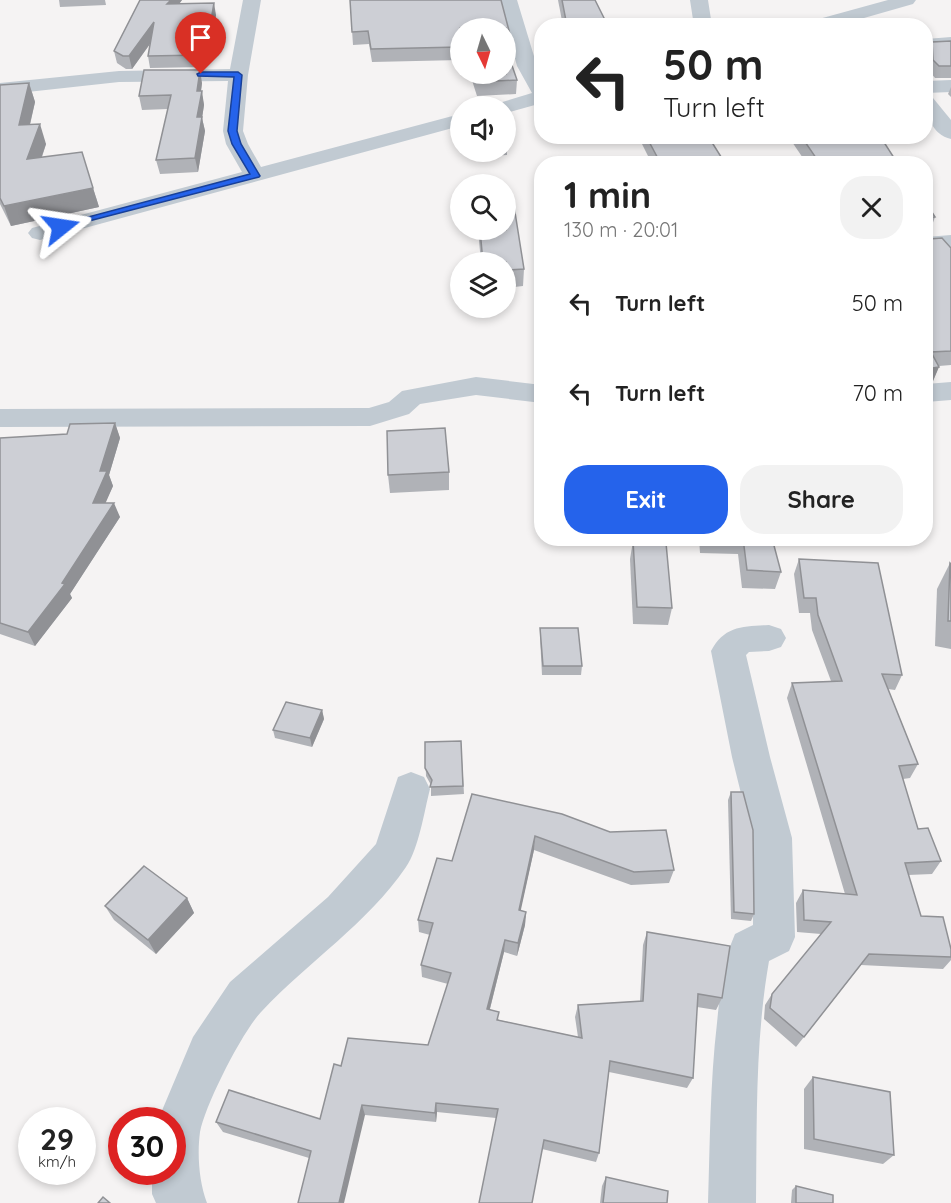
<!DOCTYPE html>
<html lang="en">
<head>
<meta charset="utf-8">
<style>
	:root { --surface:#fff; --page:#f2f2f2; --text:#222; --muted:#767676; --accent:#2563eb }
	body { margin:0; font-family:Quicksand,sans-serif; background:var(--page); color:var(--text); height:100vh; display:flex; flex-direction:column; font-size:22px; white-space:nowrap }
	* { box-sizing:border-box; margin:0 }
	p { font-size:20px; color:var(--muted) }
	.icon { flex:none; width:33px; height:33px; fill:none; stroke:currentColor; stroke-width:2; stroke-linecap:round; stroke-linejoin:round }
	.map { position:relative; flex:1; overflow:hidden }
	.details { position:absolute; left:534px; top:156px; width:399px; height:390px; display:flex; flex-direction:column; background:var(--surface); border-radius:24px; box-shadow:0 3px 9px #0003 }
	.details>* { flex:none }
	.guide { position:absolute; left:534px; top:18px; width:399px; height:126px; border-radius:24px; box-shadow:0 3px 9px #0003; background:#fff; color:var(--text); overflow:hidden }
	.needle { width:39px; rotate:175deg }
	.buttons { position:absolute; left:450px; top:18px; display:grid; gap:12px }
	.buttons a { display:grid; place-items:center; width:66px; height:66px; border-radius:50%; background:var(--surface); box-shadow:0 3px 9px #0003; font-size:30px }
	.speed { position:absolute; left:18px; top:1107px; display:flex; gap:12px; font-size:30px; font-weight:700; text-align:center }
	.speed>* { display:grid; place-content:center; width:78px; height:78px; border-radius:50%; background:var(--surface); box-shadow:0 3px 9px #0003; line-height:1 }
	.speed small { font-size:15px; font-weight:400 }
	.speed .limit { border:9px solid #d22; background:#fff; color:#111 }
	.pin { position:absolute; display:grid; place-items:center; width:51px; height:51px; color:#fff; margin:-62px -26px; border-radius:50% 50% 50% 0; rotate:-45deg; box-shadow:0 0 6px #0007 }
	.pin .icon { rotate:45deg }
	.me { position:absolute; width:66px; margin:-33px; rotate:75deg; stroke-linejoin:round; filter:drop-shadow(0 0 4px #0008) }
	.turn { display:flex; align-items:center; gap:21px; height:126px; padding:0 30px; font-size:27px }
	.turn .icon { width:78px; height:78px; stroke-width:2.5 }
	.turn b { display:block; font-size:42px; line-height:51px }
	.round { display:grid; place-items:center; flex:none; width:63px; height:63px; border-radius:24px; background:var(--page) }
	.headline { display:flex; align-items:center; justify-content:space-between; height:102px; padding:0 30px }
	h1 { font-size:36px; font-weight:700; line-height:45px }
	.primary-button { display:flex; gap:12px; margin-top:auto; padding:12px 30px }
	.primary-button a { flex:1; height:69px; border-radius:24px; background:var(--accent); color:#fff; font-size:24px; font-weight:700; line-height:69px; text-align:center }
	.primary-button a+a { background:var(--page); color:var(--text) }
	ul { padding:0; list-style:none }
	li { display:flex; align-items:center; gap:18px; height:90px; padding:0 30px }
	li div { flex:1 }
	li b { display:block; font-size:22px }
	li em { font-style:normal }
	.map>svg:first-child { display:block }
</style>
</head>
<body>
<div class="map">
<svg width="951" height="1203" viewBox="0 0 951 1203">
	<rect width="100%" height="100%" fill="#f5f3f3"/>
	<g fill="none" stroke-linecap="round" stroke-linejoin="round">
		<g fill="#c1cad2" fill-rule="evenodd">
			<path d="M 243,0 L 261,0 L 248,75 L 243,131 L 248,144 L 261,167 L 460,114 L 460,126 L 48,238 L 40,240 L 32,238 L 28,233 L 32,228 L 242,172 L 226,144 L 223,131 L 228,81 L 119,82 L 0,95 L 0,83 L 119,71 L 230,69 Z"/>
			<path d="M 499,0 L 517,0 L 537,66 L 542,75 L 542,103 L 506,113 L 506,106 L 496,106 L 499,103 L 532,93 L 517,66 Z"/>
			<path d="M 690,0 L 708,0 L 712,26 L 694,26 Z"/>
			<path d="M 888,0 L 916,0 L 913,4 L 836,26 L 805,26 L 808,22 Z"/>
			<path d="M 951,37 L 951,49 L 926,49 L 926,39 Z"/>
			<path d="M 951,80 L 951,92 L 926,93 L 926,81 Z"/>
			<path d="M 926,96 L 933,98 L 951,120 L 951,139 C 932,135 924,113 926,96 Z"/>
			<path d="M 951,235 L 951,249 L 926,251 L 926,237 Z"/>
			<path d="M 476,377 L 542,385 L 542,403 L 476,395 L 420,404 L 409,414 L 370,426 L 0,427 L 0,409 L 369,408 L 389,402 L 402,391 Z"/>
			<path d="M 951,382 L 951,400 L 926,402 L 926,384 Z"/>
			<path d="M 769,625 L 781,629 L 786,638 L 781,647 L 769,651 L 749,652 L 746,655 L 770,757 L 792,838 L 795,937 L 789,951 L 769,961 C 755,1041 757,1122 756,1203 L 708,1203 C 710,1143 710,1083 717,1023 C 720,993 723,961 735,934 L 753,925 L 752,838 L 732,757 L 711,651 C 724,626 743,626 769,625 Z"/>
			<path d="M 411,772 L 424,777 L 430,789 C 424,812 419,848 406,867 C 367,924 309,961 262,1011 C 243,1030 205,1105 200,1132 C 197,1154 199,1182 207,1203 L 156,1203 L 152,1194 L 152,1172 L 172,1172 L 172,1120 L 158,1120 L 193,1037 L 230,982 L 328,897 L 376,844 L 398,777 Z"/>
		</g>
	</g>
	<g fill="#b0b2b7">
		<path d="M 59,0 L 105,0 L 106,5 L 60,7 Z"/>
		<path d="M 140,0 L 182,0 L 179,4 L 216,15 L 211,44 L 207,44 L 204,67 L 150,68 L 148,56 L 150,44 L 132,69 L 126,69 L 117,63 L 114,51 Z"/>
		<path d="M 350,0 L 501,0 L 513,46 L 513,59 L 510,59 L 517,80 L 516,94 L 477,96 L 470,74 L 506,74 L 506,28 L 460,28 L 460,60 L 372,62 L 369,44 L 353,45 Z"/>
		<path d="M 558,0 L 595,0 L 608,26 L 563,26 Z"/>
		<path d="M 951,41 L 951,78 L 935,78 L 930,72 L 929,54 L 932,42 Z"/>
		<path d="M 29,83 L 35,102 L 30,125 L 46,144 L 42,157 L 93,188 L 99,207 L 11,226 L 0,204 L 0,85 Z"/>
		<path d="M 202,83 L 201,91 L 204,105 L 202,118 L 205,131 L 198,172 L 160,174 L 156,160 L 168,109 L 142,110 L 139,96 Z"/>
		<path d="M 951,87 L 951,97 L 948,94 Z"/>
		<path d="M 506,132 L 507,138 L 507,155 L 473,157 L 472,152 L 506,152 Z"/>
		<path d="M 638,136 L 708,136 L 723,160 L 723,164 L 652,164 Z"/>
		<path d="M 788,136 L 880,136 L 898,164 L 807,164 Z"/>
		<path d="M 926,203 L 935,217 L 930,231 L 929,231 L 930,239 L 951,248 L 951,365 L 939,366 L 933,381 L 926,382 Z"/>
		<path d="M 478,230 L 506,230 L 524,269 L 523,286 L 506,288 L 506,262 L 481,262 Z"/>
		<path d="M 115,423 L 120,438 L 109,475 L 113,486 L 105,503 L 120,517 L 70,594 L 72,598 L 35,646 L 0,634 L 0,438 L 67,434 Z"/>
		<path d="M 449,472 L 449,490 L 390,493 L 388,475 Z"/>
		<path d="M 699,538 L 772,538 L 781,572 L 775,589 L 742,588 L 738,554 L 700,553 Z"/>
		<path d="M 633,541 L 672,608 L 668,625 L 633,624 L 630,559 Z"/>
		<path d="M 799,559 L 902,675 L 895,690 L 888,689 L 918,764 L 910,778 L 903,779 L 918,829 L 941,861 L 932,874 L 908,875 L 921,916 L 951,949 L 951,960 L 943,969 L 861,965 L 796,1047 L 764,1019 L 765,1005 L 772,994 L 821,934 L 797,932 L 796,903 L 803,890 L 845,894 L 787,698 L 792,683 L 831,681 L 812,630 L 810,613 L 799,613 L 794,574 Z"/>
		<path d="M 950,563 L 951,564 L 951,649 L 935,646 L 937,589 Z"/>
		<path d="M 540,628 L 582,666 L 581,675 L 542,675 L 540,637 Z"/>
		<path d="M 322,710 L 324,719 L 312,747 L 275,738 L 273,730 Z"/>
		<path d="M 461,741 L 464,794 L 431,796 L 431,785 L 426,776 L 425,742 Z"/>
		<path d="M 731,792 L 754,914 L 751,921 L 731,919 L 728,800 Z"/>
		<path d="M 472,794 L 674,870 L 669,883 L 631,885 L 534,850 L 520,911 L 526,912 L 525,925 L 517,956 L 504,952 L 490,1009 L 499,1020 L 578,1037 L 575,1017 L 578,1005 L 640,1001 L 643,945 L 647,932 L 722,998 L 716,1010 L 697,1007 L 693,1078 L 687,1088 L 609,1072 L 599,1153 L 596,1162 L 542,1149 L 496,1118 L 437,1112 L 436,1122 L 365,1115 L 309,1158 L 223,1132 L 216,1122 L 320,1119 L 341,1066 L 428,1045 L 448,984 L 422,977 L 421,965 L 430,935 L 419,932 L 418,920 L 452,861 Z"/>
		<path d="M 187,898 L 194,913 L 156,954 L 114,920 L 105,906 Z"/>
		<path d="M 813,1077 L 894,1155 L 883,1164 L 804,1149 L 804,1089 Z"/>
		<path d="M 606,1177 L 667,1203 L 600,1203 L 602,1186 Z"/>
		<path d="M 796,1186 L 833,1203 L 791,1203 L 792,1190 Z"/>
	</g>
	<g fill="#909195">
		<path d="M 171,0 L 182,0 L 170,16 L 167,4 Z"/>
		<path d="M 214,3 L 216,15 L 211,44 L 209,32 Z"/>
		<path d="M 154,22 L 157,34 L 132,69 L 129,56 Z"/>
		<path d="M 205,32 L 207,44 L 204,67 L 202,55 Z"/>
		<path d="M 200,70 L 202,83 L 200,98 L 202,91 L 204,105 L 202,118 L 205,131 L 198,172 L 195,158 L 197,117 L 197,91 Z"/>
		<path d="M 29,83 L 35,102 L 25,145 L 19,125 Z"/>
		<path d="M 40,124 L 46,144 L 34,179 L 27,159 Z"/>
		<path d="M 820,157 L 819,164 L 815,164 L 816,158 Z"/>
		<path d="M 93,188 L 99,207 L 11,226 L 4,206 Z"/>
		<path d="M 939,367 L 933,381 L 926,382 L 926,380 L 930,368 Z"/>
		<path d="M 115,423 L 120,438 L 109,475 L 113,486 L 99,518 L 93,503 L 100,471 Z"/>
		<path d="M 114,503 L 120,517 L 70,594 L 72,598 L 35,646 L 28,632 L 62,583 Z"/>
		<path d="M 322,710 L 324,719 L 312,747 L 310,738 Z"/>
		<path d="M 535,836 L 534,850 L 518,923 L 519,910 Z"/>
		<path d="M 187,898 L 194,913 L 156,954 L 148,940 Z"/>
		<path d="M 526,912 L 525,925 L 517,956 L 518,943 Z"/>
		<path d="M 505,940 L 504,952 L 487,1020 L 487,1009 Z"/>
		<path d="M 436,1103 L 437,1112 L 436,1122 L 435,1113 Z"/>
		<path d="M 362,1105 L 365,1115 L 344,1203 L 339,1203 Z"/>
	</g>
	<g fill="#cdcfd5" stroke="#909195" stroke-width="1.5">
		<path d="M 140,0 L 171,0 L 167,4 L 214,3 L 209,32 L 205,32 L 202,55 L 148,56 L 154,22 L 129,56 L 123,56 L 114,51 Z"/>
		<path d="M 350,0 L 501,0 L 513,46 L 506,46 L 506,28 L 460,28 L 460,47 L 371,49 L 368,31 L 352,32 Z"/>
		<path d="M 562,0 L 595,0 L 608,26 L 567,26 Z"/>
		<path d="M 951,41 L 951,66 L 939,66 L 933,60 L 932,42 Z"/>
		<path d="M 506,48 L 517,80 L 477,82 L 474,74 L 506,74 Z"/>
		<path d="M 144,70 L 200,70 L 197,91 L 202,91 L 197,117 L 202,117 L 195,158 L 156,160 L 171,95 L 139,96 Z"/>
		<path d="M 29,83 L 19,125 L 40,124 L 27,159 L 82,152 L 93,188 L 4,206 L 0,198 L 0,85 Z"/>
		<path d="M 646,136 L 708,136 L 723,160 L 696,163 L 696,164 L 661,164 Z"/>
		<path d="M 801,136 L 880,136 L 898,164 L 825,164 L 820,157 L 816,158 Z"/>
		<path d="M 926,203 L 935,217 L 926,218 Z"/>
		<path d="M 506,206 L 514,206 L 524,269 L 506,270 L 506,262 L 483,262 L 480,230 L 506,230 Z"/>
		<path d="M 926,220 L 929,223 L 930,239 L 942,238 L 951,248 L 951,351 L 931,352 L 939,367 L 926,369 Z"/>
		<path d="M 115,423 L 100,471 L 107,471 L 93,503 L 114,503 L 62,583 L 65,584 L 28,632 L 0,623 L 0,438 L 67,434 L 70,424 Z"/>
		<path d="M 445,428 L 449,472 L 388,475 L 387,431 Z"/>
		<path d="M 743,538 L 772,538 L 781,572 L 747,570 Z"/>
		<path d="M 633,541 L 666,543 L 672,608 L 637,607 Z"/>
		<path d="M 799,559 L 878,563 L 902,675 L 882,674 L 918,764 L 899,766 L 918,829 L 928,828 L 941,861 L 905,863 L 921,916 L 943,917 L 951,949 L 951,957 L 869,954 L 804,1037 L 770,1008 L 772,994 L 831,922 L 804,920 L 803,890 L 857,895 L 792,683 L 842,681 L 818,615 L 816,598 L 804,598 Z"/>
		<path d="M 950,563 L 951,564 L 951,621 L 948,621 Z"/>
		<path d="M 540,628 L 578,628 L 582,666 L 543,666 Z"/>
		<path d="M 286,702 L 322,710 L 310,738 L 273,730 Z"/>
		<path d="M 461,741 L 463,786 L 430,787 L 432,780 L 425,768 L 425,742 Z"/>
		<path d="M 731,792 L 743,792 L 753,830 L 754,914 L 734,912 Z"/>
		<path d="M 472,794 L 562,814 L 610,832 L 666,830 L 674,870 L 634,872 L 535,836 L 519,910 L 526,912 L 518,943 L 505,940 L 487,1009 L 499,1012 L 497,1020 L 582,1038 L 578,1005 L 643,1001 L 647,932 L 730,946 L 722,998 L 698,994 L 693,1078 L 610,1061 L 599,1153 L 544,1140 L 532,1203 L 479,1203 L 498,1109 L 436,1103 L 435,1113 L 362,1105 L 339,1203 L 298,1203 L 311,1151 L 216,1122 L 229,1090 L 320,1119 L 334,1064 L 341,1066 L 348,1038 L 428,1045 L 451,973 L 421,965 L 433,923 L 418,920 L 437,858 L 452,861 Z"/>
		<path d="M 144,866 L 187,898 L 148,940 L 105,906 Z"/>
		<path d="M 813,1077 L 890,1092 L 894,1155 L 814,1139 Z"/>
		<path d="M 606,1177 L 668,1191 L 667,1203 L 603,1203 Z"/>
		<path d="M 796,1186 L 833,1195 L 833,1203 L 796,1203 Z"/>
		<path d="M 103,1197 L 110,1203 L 98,1203 Z"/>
	</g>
	<path fill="#2563eb" stroke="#184099" stroke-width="1.5" d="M 201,72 L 238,72 L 242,75 L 237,131 L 241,144 L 260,176 L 259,177 L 58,229 L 58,225 L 250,174 L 232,144 L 228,131 L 234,77 L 198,76 L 197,74 Z"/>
</svg>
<div class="buttons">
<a><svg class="needle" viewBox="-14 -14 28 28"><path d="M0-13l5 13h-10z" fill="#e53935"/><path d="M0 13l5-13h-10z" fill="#767676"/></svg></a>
<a><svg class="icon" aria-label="sound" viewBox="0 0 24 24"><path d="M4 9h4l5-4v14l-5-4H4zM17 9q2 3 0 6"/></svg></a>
<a><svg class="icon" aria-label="search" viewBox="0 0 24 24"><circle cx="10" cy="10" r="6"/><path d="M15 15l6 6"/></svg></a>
<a><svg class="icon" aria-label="layers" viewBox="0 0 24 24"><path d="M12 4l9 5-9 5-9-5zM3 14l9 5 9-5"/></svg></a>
</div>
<div class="speed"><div>29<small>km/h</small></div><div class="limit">30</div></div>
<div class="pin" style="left:201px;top:74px;background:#d93025"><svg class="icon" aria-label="arrive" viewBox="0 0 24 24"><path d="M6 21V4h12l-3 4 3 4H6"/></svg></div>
<svg class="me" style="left:61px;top:227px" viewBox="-20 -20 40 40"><path d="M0-17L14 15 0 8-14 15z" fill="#2563eb" stroke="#fff" stroke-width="4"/></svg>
<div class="guide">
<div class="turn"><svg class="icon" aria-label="left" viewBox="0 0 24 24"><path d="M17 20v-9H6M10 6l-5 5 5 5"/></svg><div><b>50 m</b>Turn left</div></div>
</div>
<section class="details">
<div class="headline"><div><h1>1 min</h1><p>130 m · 20:01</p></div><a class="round"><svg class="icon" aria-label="close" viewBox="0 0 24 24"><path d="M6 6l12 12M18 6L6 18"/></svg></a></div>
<ul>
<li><svg class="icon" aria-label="left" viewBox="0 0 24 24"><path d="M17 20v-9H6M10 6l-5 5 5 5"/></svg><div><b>Turn left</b></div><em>50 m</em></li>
<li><svg class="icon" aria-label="left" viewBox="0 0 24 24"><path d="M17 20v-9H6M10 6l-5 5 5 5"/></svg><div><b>Turn left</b></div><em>70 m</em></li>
</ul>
<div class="primary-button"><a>Exit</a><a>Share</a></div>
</section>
</div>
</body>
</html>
